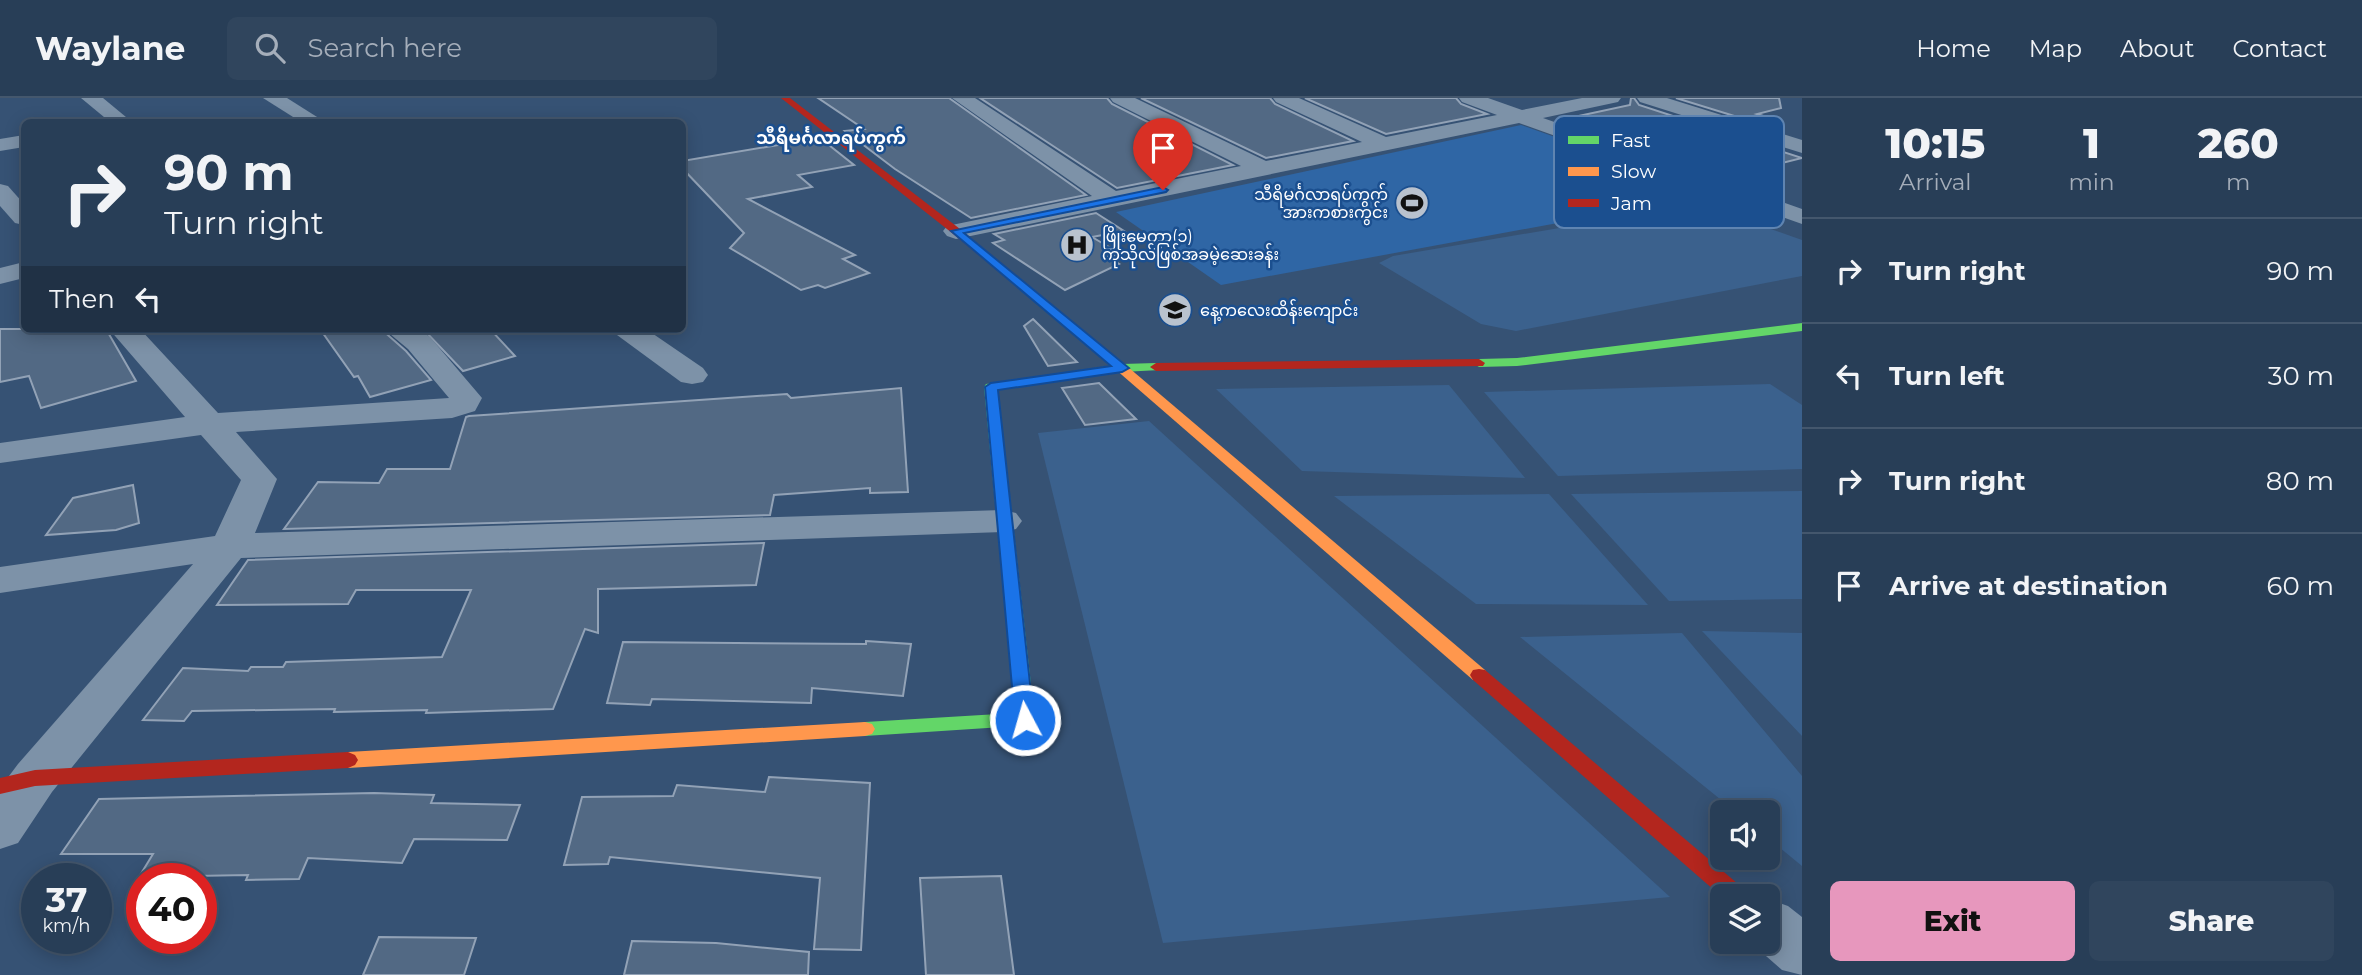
<!DOCTYPE html>
<html lang="en">
<head>
<meta charset="utf-8">
<style>
	:root { --surface:#283e57; --page:#30455d; --text:#f1f3f6; --muted:#a5aeba; --line:#44576d; --accent:#e797bd }
	body { margin:0; font-family:Montserrat,"Noto Sans Myanmar",sans-serif; background:var(--page); color:var(--text); height:100vh; display:flex; flex-direction:column; font-size:26px; white-space:nowrap }
	* { box-sizing:border-box; margin:0 }
	p { font-size:23px; color:var(--muted) }
	.icon { flex:none; width:38px; height:38px; fill:none; stroke:currentColor; stroke-width:2; stroke-linecap:round; stroke-linejoin:round }
	.map { position:relative; flex:1; overflow:hidden }
	.sheet { display:flex; flex-direction:column; background:var(--surface); width:560px }
	.sheet>* { flex:none }
	.banner { position:absolute; left:21px; top:21px; width:665px; height:214px; border-radius:10px; box-shadow:0 4px 18px #0003,0 0 0 2px var(--line); background:#283e57; color:var(--text); overflow:hidden }
	.controls { position:absolute; left:1710px; top:702px; display:grid; gap:14px }
	.controls a { display:grid; place-items:center; width:70px; height:70px; border-radius:10px; background:var(--surface); box-shadow:0 4px 18px #0003,0 0 0 2px var(--line); font-size:35px }
	.speed { position:absolute; left:21px; top:765px; display:flex; gap:14px; font-size:35px; font-weight:700; text-align:center }
	.speed>* { display:grid; place-content:center; width:91px; height:91px; border-radius:50%; background:var(--surface); box-shadow:0 4px 18px #0003,0 0 0 2px var(--line); line-height:1 }
	.speed small { font-size:18px; font-weight:400 }
	.speed .limit { border:10px solid #d22; background:#fff; color:#111 }
	.pin { position:absolute; display:grid; place-items:center; width:60px; height:60px; color:#fff; margin:-72px -30px; border-radius:50% 50% 50% 0; rotate:-45deg; box-shadow:0 0 7px #0007 }
	.pin .icon { rotate:45deg }
	.me { position:absolute; width:77px; margin:-38px; rotate:354deg; stroke-linejoin:round; filter:drop-shadow(0 0 5px #0008) }
	.turn { display:flex; align-items:center; gap:24px; height:147px; padding:0 28px; font-size:32px }
	.turn .icon { width:91px; height:91px; stroke-width:2.5 }
	.turn b { display:block; font-size:49px; line-height:60px }
	.then { display:flex; align-items:center; height:66px; padding:0 28px; background:#0003; gap:14px; font-size:26px }
	.eta { display:flex; justify-content:space-evenly; align-items:center; height:119px; text-align:center }
	.eta b { font-size:42px; font-weight:800; line-height:49px }
	.button { display:flex; gap:14px; margin-top:auto; padding:14px 28px }
	.button a { flex:1; height:80px; border-radius:10px; background:var(--accent); color:#111; font-size:28px; font-weight:800; line-height:80px; text-align:center }
	.button a+a { background:var(--page); color:var(--text) }
	ul { padding:0; list-style:none }
	li { display:flex; align-items:center; gap:21px; height:105px; padding:0 28px; border-top:2px solid var(--line) }
	li div { flex:1 }
	li b { display:block; font-size:26px }
	li em { font-style:normal }
	header { display:flex; align-items:center; gap:42px; box-sizing:border-box; height:98px; padding:0 35px; background:var(--surface); border-bottom:2px solid var(--line) }
	header strong { font-size:33px }
	nav { display:flex; gap:38px; margin-inline-start:auto; font-size:24px }
	.search { width:490px; height:63px; background:var(--page); display:flex; align-items:center; gap:18px; box-sizing:border-box; padding:0 24px; border-radius:10px; color:var(--muted); font-size:26px }
	main { display:flex; flex:1; min-height:0 }
	.map>svg:first-child { display:block }
</style>
</head>
<body>
<header>
<strong>Waylane</strong>
<div class="search"><svg class="icon" aria-label="search" viewBox="0 0 24 24"><circle cx="10" cy="10" r="6"/><path d="M15 15l6 6"/></svg>Search here</div>
<nav><a>Home</a><a>Map</a><a>About</a><a>Contact</a></nav>
</header>
<main>
<div class="map">
<svg width="1802" height="877" viewBox="0 0 1802 877">
	<rect width="100%" height="100%" fill="#365274"/>
	<path fill="#2f66a5" d="M 1521,27 L 1715,96 L 1221,187 L 1116,114 Z"/>
	<g fill="#3b618d">
		<path d="M 1701,106 L 1802,142 L 1802,178 L 1516,233 L 1481,226 L 1379,165 L 1393,158 Z"/>
		<path d="M 1770,286 L 1802,307 L 1802,371 L 1558,378 L 1484,294 Z"/>
		<path d="M 1449,287 L 1525,380 L 1302,373 L 1216,291 Z"/>
		<path d="M 1149,323 L 1670,799 L 1163,845 L 1038,335 Z"/>
		<path d="M 1802,393 L 1802,501 L 1669,503 L 1571,396 Z"/>
		<path d="M 1549,396 L 1648,507 L 1476,506 L 1334,398 Z"/>
		<path d="M 1702,533 L 1802,535 L 1802,638 Z"/>
		<path d="M 1682,535 L 1802,678 L 1802,768 L 1768,740 L 1768,714 L 1736,714 L 1520,539 Z"/>
	</g>
	<g fill="#526984" stroke="#92a2b6" stroke-width="2">
		<path d="M 818,0 L 949,0 L 1086,97 L 971,120 L 895,71 L 845,33 L 864,31 Z"/>
		<path d="M 980,0 L 1107,0 L 1112,6 L 1233,67 L 1117,90 Z"/>
		<path d="M 1141,0 L 1270,0 L 1275,6 L 1353,43 L 1266,60 Z"/>
		<path d="M 1305,0 L 1456,0 L 1461,6 L 1487,16 L 1386,36 Z"/>
		<path d="M 1631,0 L 1634,0 L 1639,7 L 1802,60 L 1726,79 L 1560,22 L 1630,7 Z"/>
		<path d="M 1676,0 L 1779,0 L 1781,10 L 1757,16 L 1773,21 L 1757,25 Z"/>
		<path d="M 820,40 L 854,67 L 798,77 L 812,89 L 748,101 L 855,157 L 843,161 L 869,175 L 825,190 L 818,187 L 801,192 L 730,150 L 744,135 L 682,70 L 682,63 Z"/>
		<path d="M 1096,115 L 1124,133 L 1092,139 L 1121,156 L 1108,159 L 1119,166 L 1065,192 L 993,145 L 1004,142 L 994,136 Z"/>
		<path d="M 1033,221 L 1077,264 L 1048,268 L 1024,228 Z"/>
		<path d="M 0,231 L 106,231 L 136,283 L 41,310 L 29,278 L 0,284 Z"/>
		<path d="M 320,231 L 381,231 L 406,253 L 431,282 L 370,299 L 358,278 L 354,279 Z"/>
		<path d="M 423,231 L 490,231 L 515,258 L 463,273 Z"/>
		<path d="M 1099,285 L 1136,321 L 1085,327 L 1062,290 Z"/>
		<path d="M 901,290 L 908,394 L 870,395 L 870,390 L 774,397 L 770,417 L 284,431 L 318,384 L 379,385 L 387,371 L 450,371 L 466,319 L 469,318 L 787,296 L 791,300 Z"/>
		<path d="M 133,387 L 139,425 L 116,432 L 46,437 L 73,400 Z"/>
		<path d="M 764,445 L 756,487 L 598,491 L 598,535 L 585,531 L 553,611 L 426,615 L 427,612 L 334,614 L 335,611 L 192,613 L 184,623 L 143,622 L 183,570 L 248,573 L 251,569 L 283,569 L 286,564 L 442,559 L 471,492 L 356,492 L 348,506 L 217,507 L 248,462 Z"/>
		<path d="M 866,543 L 911,546 L 903,598 L 812,590 L 811,605 L 652,601 L 650,607 L 607,605 L 623,544 L 866,546 Z"/>
		<path d="M 769,679 L 870,685 L 861,852 L 814,851 L 820,780 L 610,759 L 608,766 L 564,767 L 582,699 L 673,698 L 677,687 L 765,694 Z"/>
		<path d="M 374,695 L 434,697 L 431,705 L 520,707 L 507,742 L 414,741 L 402,765 L 308,760 L 299,781 L 246,782 L 248,777 L 139,779 L 153,756 L 61,756 L 99,701 Z"/>
		<path d="M 1001,778 L 1014,877 L 926,877 L 920,780 Z"/>
		<path d="M 379,839 L 476,840 L 464,877 L 363,877 Z"/>
		<path d="M 632,843 L 716,845 L 809,854 L 808,877 L 624,877 Z"/>
	</g>
	<g fill="none" stroke-linecap="round" stroke-linejoin="round">
		<g fill="#7d92a8" fill-rule="evenodd">
			<path d="M 81,0 L 103,0 L 132,24 L 110,24 Z"/>
			<path d="M 263,0 L 287,0 L 325,24 L 301,24 Z"/>
			<path d="M 952,0 L 975,0 L 1116,93 L 1241,68 L 1113,4 L 1110,0 L 1135,0 L 1266,63 L 1362,44 L 1276,4 L 1273,0 L 1299,0 L 1386,39 L 1497,17 L 1462,4 L 1459,0 L 1488,0 L 1522,12 L 1582,0 L 1621,0 L 1618,4 L 1543,20 L 1802,111 L 1802,126 L 1519,25 L 956,141 L 947,138 L 943,133 L 947,128 L 1092,98 Z"/>
			<path d="M 1637,0 L 1667,0 L 1802,42 L 1802,55 L 1640,4 Z"/>
			<path d="M 24,37 L 24,49 L 0,53 L 0,41 Z"/>
			<path d="M 0,86 L 8,88 L 24,106 L 24,127 L 15,125 L 0,108 Z"/>
			<path d="M 24,164 L 24,180 L 0,186 L 0,170 Z"/>
			<path d="M 109,231 L 140,231 L 218,315 L 449,300 L 408,251 L 384,231 L 419,231 L 430,239 L 482,300 L 475,313 L 452,320 L 236,334 L 277,381 L 255,435 L 1003,412 L 1016,415 L 1022,423 L 1016,431 L 1003,434 L 241,460 L 52,694 L 18,745 L 0,751 L 0,690 L 18,666 L 193,466 L 0,495 L 0,469 L 215,438 L 241,382 L 201,337 L 0,365 L 0,345 L 185,319 Z"/>
			<path d="M 612,231 L 646,231 L 703,270 L 708,277 L 703,284 L 692,286 L 681,284 L 617,237 Z"/>
			<path d="M 1768,801 L 1788,808 L 1802,819 L 1802,877 L 1782,872 L 1750,844 L 1768,844 Z"/>
		</g>
		<g fill="#63d668" fill-rule="evenodd">
			<path d="M 1802,225 L 1802,233 L 1517,268 L 1479,269 L 1473,265 L 1479,261 L 1517,260 Z"/>
			<path d="M 1156,265 L 1162,269 L 1160,272 L 1122,274 L 998,292 L 1035,622 L 1032,627 L 865,638 L 858,636 L 855,631 L 858,626 L 865,624 L 1015,615 L 984,289 L 986,286 L 1122,266 Z"/>
		</g>
		<g fill="#ff974d" fill-rule="evenodd">
			<path d="M 1111,257 L 1115,258 L 1485,572 L 1488,577 L 1485,582 L 1473,582 L 1107,264 L 1105,261 Z"/>
			<path d="M 865,624 L 872,626 L 875,631 L 872,636 L 865,638 L 348,670 L 341,667 L 338,662 L 341,657 L 348,654 Z"/>
		</g>
		<g fill="#b3261e" fill-rule="evenodd">
			<path d="M 781,0 L 790,0 L 960,131 L 1115,258 L 1115,264 L 1107,264 L 952,135 Z"/>
			<path d="M 1479,261 L 1485,265 L 1483,268 L 1156,273 L 1150,269 L 1156,265 Z"/>
			<path d="M 1479,571 L 1485,572 L 1744,791 L 1747,798 L 1722,799 L 1473,582 L 1470,577 L 1473,572 Z"/>
			<path d="M 348,654 L 355,657 L 358,662 L 355,667 L 348,670 L 35,688 L 0,696 L 0,680 L 35,672 Z"/>
		</g>
	</g>
	<path fill="#1a73e8" stroke="#114b97" stroke-width="2" d="M 1163,89 L 1168,92 L 1166,94 L 964,135 L 1129,270 L 1122,274 L 998,292 L 1034,622 L 1032,627 L 1018,627 L 1015,622 L 985,289 L 991,285 L 1111,268 L 951,133 Z"/>
	<defs>
		<g id="stadium-disc" transform="scale(1.75)"><circle r="9.5" fill="#b9c2ce" stroke="#1b4f8f"/><path d="M0-5a6.5 5 0 1 0 0 10a6.5 5 0 1 0 0-10ZM-3.5-1.8h7v3.6h-7Z" fill="#111"/></g>
		<g id="hospital-disc" transform="scale(1.75)"><circle r="9.5" fill="#b9c2ce" stroke="#1b4f8f"/><path d="M-5-5h3v3.5h4V-5h3V5h-3V1.5h-4V5h-3Z" fill="#111"/></g>
		<g id="school-disc" transform="scale(1.75)"><circle r="9.5" fill="#b9c2ce" stroke="#1b4f8f"/><path d="M0-5L7-2L0 1L-7-2ZM-4 1L0 2.5L4 1V4Q0 6-4 4Z" fill="#111"/></g>
	</defs>
	<g fill-rule="evenodd">
		<use href="#stadium-disc" x="1412" y="105"/>
		<use href="#hospital-disc" x="1077" y="147"/>
		<use href="#school-disc" x="1175" y="212"/>
	</g>
	<g text-anchor="middle" dominant-baseline="central" stroke-width="5" stroke-linejoin="round" paint-order="stroke">
		<g font-size="16" fill="#fff" stroke="#1b4f8f" text-anchor="start">
			<text x="1388" y="96" text-anchor="end">သီရိမင်္ဂလာရပ်ကွက်<tspan x="1388" dy="18">အားကစားကွင်း</tspan></text>
			<text x="1102" y="138">ဖြိုးမေတ္တာ(၁)<tspan x="1102" dy="18">ကုသိုလ်ဖြစ်အခမဲ့ဆေးခန်း</tspan></text>
			<text x="1200" y="212">နေ့ကလေးထိန်းကျောင်း</text>
		</g>
		<g font-size="18" font-weight="bold" fill="#fff" stroke="#1b4f8f">
			<text x="831" y="40">သီရိမင်္ဂလာရပ်ကွက်</text>
		</g>
	</g>
	<rect x="1554" y="18" width="230" height="112" rx="10" fill="#1b4f8f" stroke="#5f84b1" stroke-width="2"/>
	<rect x="1568" y="38" width="31" height="8" fill="#63d668"/>
	<rect x="1568" y="69" width="31" height="9" fill="#ff974d"/>
	<rect x="1568" y="101" width="31" height="8" fill="#b3261e"/>
	<g font-size="19" fill="#fff">
		<text x="1611" y="49">Fast</text>
		<text x="1611" y="80">Slow</text>
		<text x="1611" y="112">Jam</text>
	</g>
</svg>
<div class="controls">
<a><svg class="icon" aria-label="sound" viewBox="0 0 24 24"><path d="M4 9h4l5-4v14l-5-4H4zM17 9q2 3 0 6"/></svg></a>
<a><svg class="icon" aria-label="layers" viewBox="0 0 24 24"><path d="M12 4l9 5-9 5-9-5zM3 14l9 5 9-5"/></svg></a>
</div>
<div class="speed"><div>37<small>km/h</small></div><div class="limit">40</div></div>
<div class="pin" style="left:1163px;top:92px;background:#d93025"><svg class="icon" aria-label="arrive" viewBox="0 0 24 24"><path d="M6 21V4h12l-3 4 3 4H6"/></svg></div>
<svg class="me" style="left:1025px;top:622px" viewBox="-20 -20 40 40"><circle r="17" fill="#1a73e8" stroke="#fff" stroke-width="3"/><path d="M0-11L8 9 0 5-8 9z" fill="#fff"/></svg>
<div class="banner">
<div class="turn"><svg class="icon" aria-label="right" viewBox="0 0 24 24"><path d="M7 20v-9h11M14 6l5 5-5 5"/></svg><div><b>90 m</b>Turn right</div></div>
<div class="then">Then<svg class="icon" aria-label="left" viewBox="0 0 24 24"><path d="M17 20v-9H6M10 6l-5 5 5 5"/></svg></div>
</div>
</div>
<section class="sheet">
<div class="eta">
<div><b>10:15</b><p>Arrival</p></div>
<div><b>1</b><p>min</p></div>
<div><b>260</b><p>m</p></div>
</div>
<ul>
<li><svg class="icon" aria-label="right" viewBox="0 0 24 24"><path d="M7 20v-9h11M14 6l5 5-5 5"/></svg><div><b>Turn right</b></div><em>90 m</em></li>
<li><svg class="icon" aria-label="left" viewBox="0 0 24 24"><path d="M17 20v-9H6M10 6l-5 5 5 5"/></svg><div><b>Turn left</b></div><em>30 m</em></li>
<li><svg class="icon" aria-label="right" viewBox="0 0 24 24"><path d="M7 20v-9h11M14 6l5 5-5 5"/></svg><div><b>Turn right</b></div><em>80 m</em></li>
<li><svg class="icon" aria-label="arrive" viewBox="0 0 24 24"><path d="M6 21V4h12l-3 4 3 4H6"/></svg><div><b>Arrive at destination</b></div><em>60 m</em></li>
</ul>
<div class="button"><a>Exit</a><a>Share</a></div>
</section>
</main>
</body>
</html>
